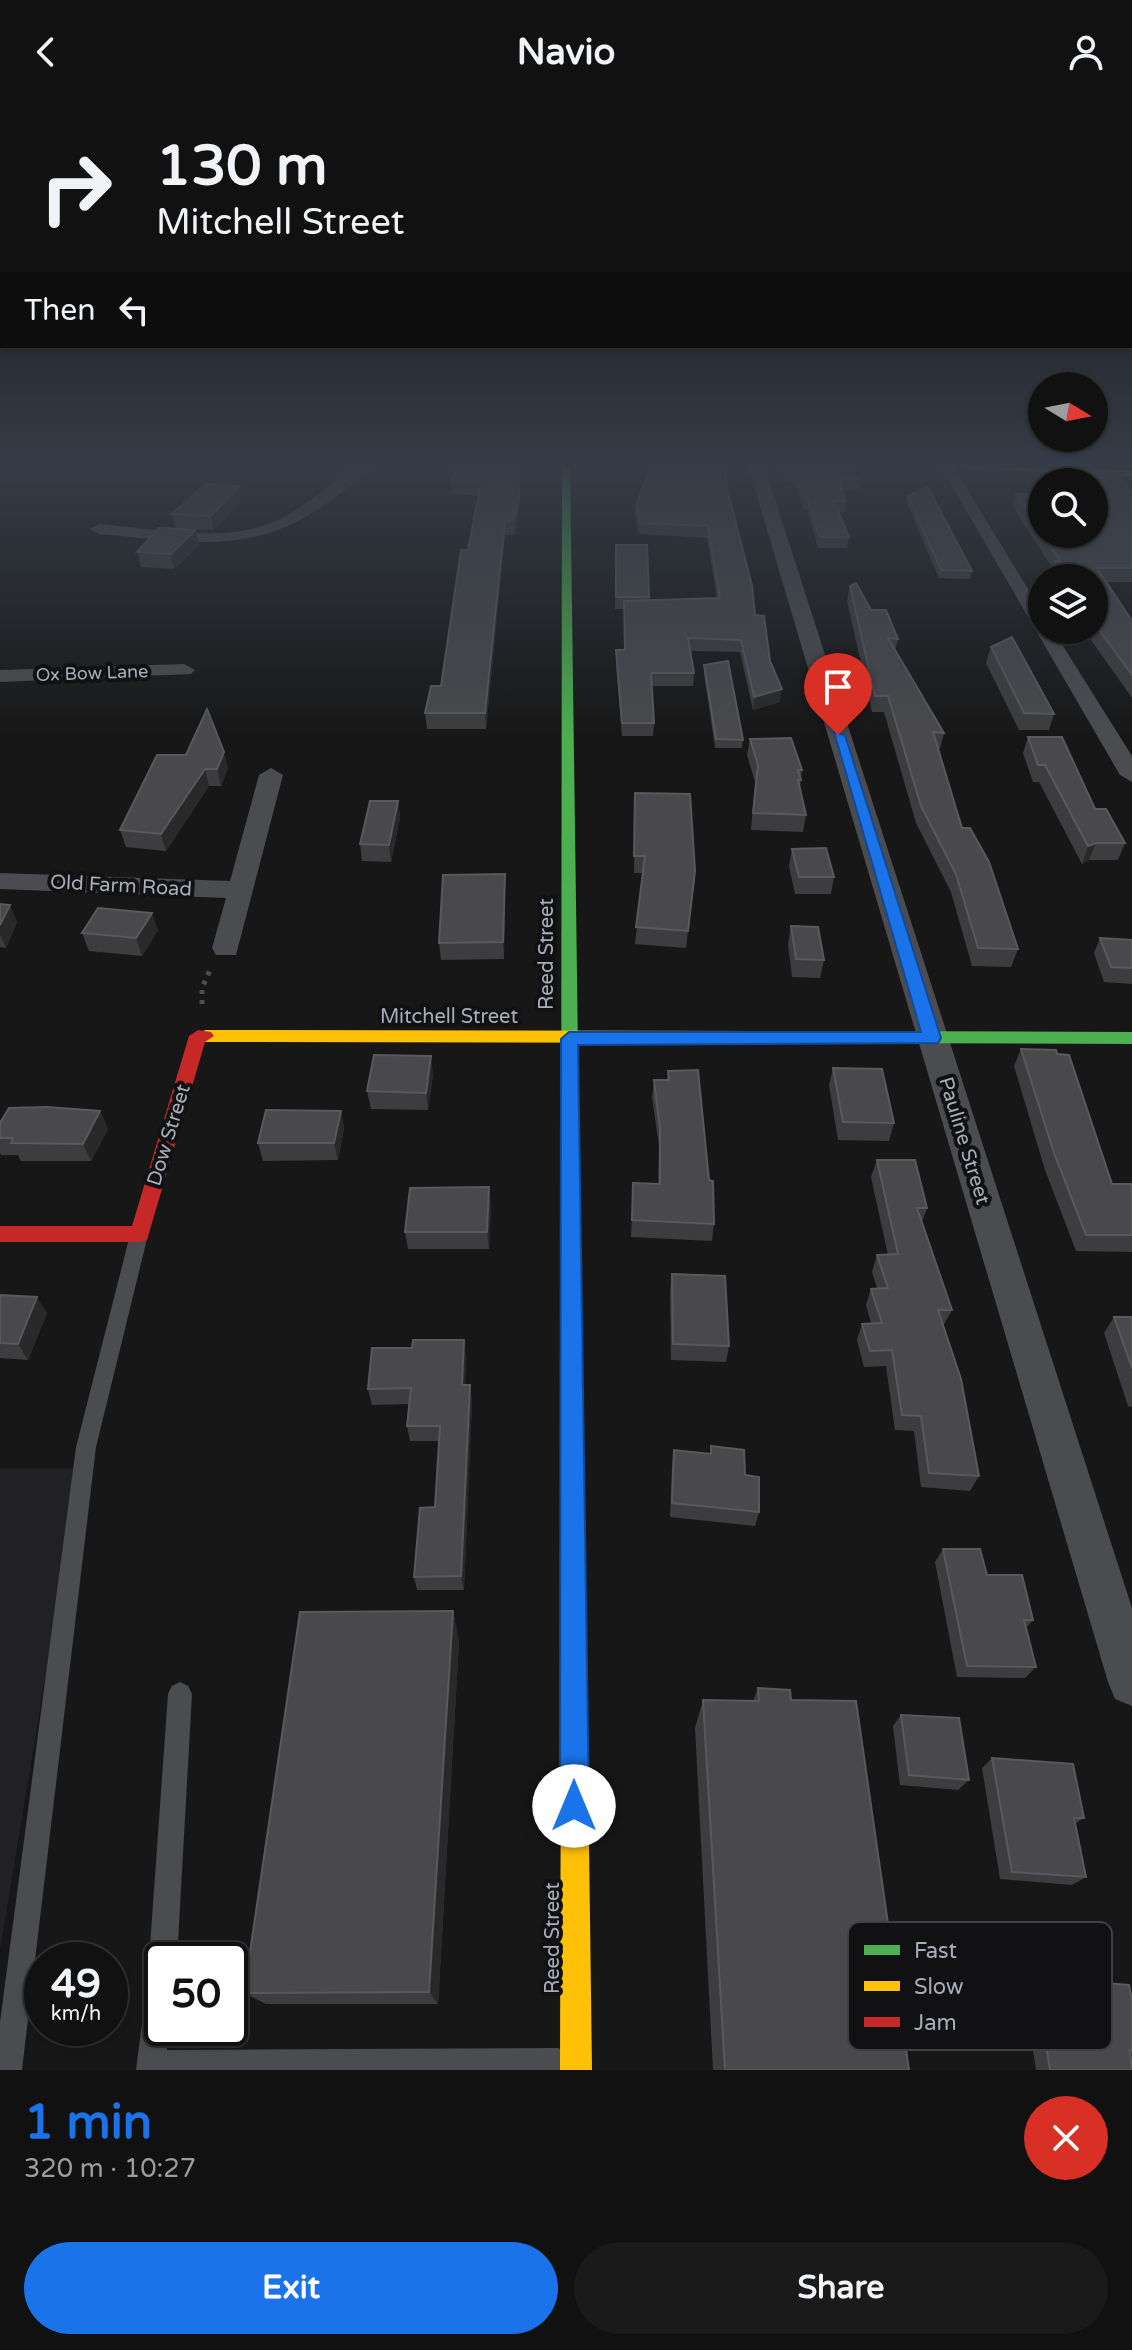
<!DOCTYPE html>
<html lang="en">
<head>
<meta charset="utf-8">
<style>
	:root { --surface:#111; --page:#1a1a1a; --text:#f1f3f6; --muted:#9c9d9f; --line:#303131; --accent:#1a73e8 }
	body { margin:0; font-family:"Varela Round",sans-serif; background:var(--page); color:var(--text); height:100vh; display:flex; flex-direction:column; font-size:30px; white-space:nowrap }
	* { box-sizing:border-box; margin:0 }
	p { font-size:26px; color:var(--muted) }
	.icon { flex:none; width:44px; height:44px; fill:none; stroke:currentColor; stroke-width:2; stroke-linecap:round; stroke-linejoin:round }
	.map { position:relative; height:1966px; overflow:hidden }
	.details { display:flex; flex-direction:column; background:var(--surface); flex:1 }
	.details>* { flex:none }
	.hud { position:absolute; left:0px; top:0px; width:1132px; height:244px; box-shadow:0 2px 6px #0004,0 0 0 2px var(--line); background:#111; color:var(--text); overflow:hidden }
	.needle { width:52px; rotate:100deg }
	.fabs { position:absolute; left:1028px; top:268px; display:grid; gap:16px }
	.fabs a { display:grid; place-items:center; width:80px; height:80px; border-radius:50%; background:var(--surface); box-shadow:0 2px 6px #0004,0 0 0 2px var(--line); font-size:40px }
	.speed { position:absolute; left:24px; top:1838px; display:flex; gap:16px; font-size:40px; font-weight:700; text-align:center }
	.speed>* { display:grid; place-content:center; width:104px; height:104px; border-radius:50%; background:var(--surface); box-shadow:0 2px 6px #0004,0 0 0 2px var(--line); line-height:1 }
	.speed small { font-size:20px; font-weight:400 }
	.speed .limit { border:4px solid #111; border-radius:12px; background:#fff; color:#111 }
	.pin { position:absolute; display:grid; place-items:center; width:68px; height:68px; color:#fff; margin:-82px -34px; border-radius:50% 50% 50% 0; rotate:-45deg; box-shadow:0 0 8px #0007 }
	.pin .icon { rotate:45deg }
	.me { position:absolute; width:88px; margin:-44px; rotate:0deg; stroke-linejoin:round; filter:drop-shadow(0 0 6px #0008) }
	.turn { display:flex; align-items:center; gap:28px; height:168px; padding:0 24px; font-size:36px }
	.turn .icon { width:104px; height:104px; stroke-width:2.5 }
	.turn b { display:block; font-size:56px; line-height:68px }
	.then { display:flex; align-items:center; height:76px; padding:0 24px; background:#0003; gap:16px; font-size:30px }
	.round { display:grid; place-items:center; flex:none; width:84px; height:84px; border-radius:42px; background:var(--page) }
	.overview { display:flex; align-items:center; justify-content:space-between; height:136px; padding:0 24px }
	h1 { font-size:48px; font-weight:700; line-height:60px; color:var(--accent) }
	.button { display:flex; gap:16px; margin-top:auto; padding:16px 24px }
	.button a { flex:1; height:92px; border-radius:48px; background:var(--accent); color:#fff; font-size:32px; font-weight:700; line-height:92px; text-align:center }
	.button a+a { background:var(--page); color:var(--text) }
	header { display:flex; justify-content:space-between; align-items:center; height:104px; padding:0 24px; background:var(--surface); font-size:36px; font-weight:700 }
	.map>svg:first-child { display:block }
</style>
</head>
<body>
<header><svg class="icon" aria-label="back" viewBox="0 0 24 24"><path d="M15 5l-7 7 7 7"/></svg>Navio<svg class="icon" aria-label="person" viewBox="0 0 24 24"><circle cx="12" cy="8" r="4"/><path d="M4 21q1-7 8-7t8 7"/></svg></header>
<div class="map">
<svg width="1132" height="1966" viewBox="0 0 1132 1966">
	<rect width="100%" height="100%" fill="#171717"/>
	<path fill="#212123" d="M 0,1365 L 80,1365 L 0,1846 Z"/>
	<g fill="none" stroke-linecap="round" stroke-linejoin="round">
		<path stroke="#4d4e52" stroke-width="5" stroke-dasharray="4 6" stroke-linecap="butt" d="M 202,900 L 202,884 L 211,864"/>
		<g fill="#4b4c50" fill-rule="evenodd">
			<path d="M 139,1124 L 145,1126 L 148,1131 L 96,1343 L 22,1966 L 0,1966 L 0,1918 L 76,1343 L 130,1131 L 133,1126 Z"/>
			<path d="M 180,1578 L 188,1582 L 192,1590 L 177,1856 L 162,1856 L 162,1924 L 170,1924 L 167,1946 L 558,1944 L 568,1948 L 572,1958 L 569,1966 L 136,1966 L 148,1873 L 152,1863 L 149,1856 L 168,1590 L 172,1582 Z"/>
		</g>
		<g fill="#4b4c50" fill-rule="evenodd">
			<path d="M 359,358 L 377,358 C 367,370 352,380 339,390 C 258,455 195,438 99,430 L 90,425 L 99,420 C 154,424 226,441 278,416 C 308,401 333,378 359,358 Z"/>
			<path d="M 747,358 L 763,358 L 1132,1504 L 1132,1602 L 1115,1595 L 1108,1578 Z"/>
			<path d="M 938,358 L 952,360 L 1042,508 L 1042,526 L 1053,526 L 1132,652 L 1132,678 L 1120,671 Z"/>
			<path d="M 184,560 L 195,566 L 191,570 L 0,578 L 0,566 Z"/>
			<path d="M 271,664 L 283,671 L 236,851 L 216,851 L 212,844 L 226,794 L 0,785 L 0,769 L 230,777 L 259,671 Z"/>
		</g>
		<g fill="#4caf50" fill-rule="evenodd">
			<path d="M 562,358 L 570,358 L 581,1165 L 578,1171 L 571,1174 L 564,1171 L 561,1165 Z"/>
			<path d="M 908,358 L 1132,367 L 1132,373 L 912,361 Z"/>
			<path d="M 829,927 L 1132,928 L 1132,940 L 829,939 L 820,933 Z"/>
		</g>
		<g fill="#ffc107" fill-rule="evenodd">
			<path d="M 205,926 L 829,927 L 838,933 L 829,939 L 205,938 L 196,932 Z"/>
			<path d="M 574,1576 L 583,1580 L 587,1589 L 592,1966 L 560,1966 L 561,1589 L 565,1580 Z"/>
		</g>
		<g fill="#c62828" fill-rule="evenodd">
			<path d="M 198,926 L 211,928 L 214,932 L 205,938 L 147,1136 L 140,1138 L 0,1138 L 0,1122 L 132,1122 L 189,932 Z"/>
			<path d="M 571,1156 L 578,1159 L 581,1165 L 587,1589 L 583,1598 L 574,1602 L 565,1598 L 561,1589 L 561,1165 L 564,1159 Z"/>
		</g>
	</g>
	<g fill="#3d3d3f">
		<path d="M 460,358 L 519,410 L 515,431 L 505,431 L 486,625 L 427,625 L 425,609 L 441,582 L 478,392 L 452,390 L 451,376 Z"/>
		<path d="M 777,358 L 840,358 L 861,376 L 859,387 L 842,386 L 845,397 L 844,408 L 839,408 L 849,433 L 847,444 L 818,444 L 807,405 L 803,405 L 795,380 L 782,376 Z"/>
		<path d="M 1080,373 L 1132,389 L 1132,478 L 1106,478 L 1132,517 L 1132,594 L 1084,526 L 1094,526 L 1094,474 L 1053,474 L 1051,471 L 1053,465 L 1013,403 L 1016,390 L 1094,430 L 1094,378 L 1078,378 Z"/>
		<path d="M 239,382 L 242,396 L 214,426 L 176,425 L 172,410 Z"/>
		<path d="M 729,392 L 755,511 L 770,557 L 780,598 L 753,606 L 740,548 L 690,547 L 694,569 L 693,582 L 652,582 L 654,619 L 653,632 L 622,632 L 616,558 L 616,546 L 624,546 L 624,505 L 615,505 L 616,441 L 647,441 L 649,496 L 717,494 L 707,434 L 639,430 L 635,411 L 636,400 Z"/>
		<path d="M 908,392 L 972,467 L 970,475 L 939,474 L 907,399 Z"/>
		<path d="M 195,426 L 199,441 L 174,465 L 141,463 L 137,448 Z"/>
		<path d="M 850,482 L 898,535 L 895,546 L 944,629 L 940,645 L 938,645 L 962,724 L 1018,845 L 1011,863 L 972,862 L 951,788 L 916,719 L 884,608 L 872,608 L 847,497 Z"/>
		<path d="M 991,543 L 1054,610 L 1049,626 L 1019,626 L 986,559 Z"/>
		<path d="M 704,561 L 743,636 L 742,644 L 715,644 L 704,569 Z"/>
		<path d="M 1028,633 L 1095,705 L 1125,739 L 1118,756 L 1089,756 L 1082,760 L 1039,678 L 1033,678 L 1023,649 Z"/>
		<path d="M 750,635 L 802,666 L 800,684 L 806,711 L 803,728 L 751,726 L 755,678 L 747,651 Z"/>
		<path d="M 186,651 L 228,664 L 221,682 L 209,682 L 166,747 L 126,743 L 120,726 Z"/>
		<path d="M 635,689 L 695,767 L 686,844 L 635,840 L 643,769 L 634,769 Z"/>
		<path d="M 398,697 L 400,714 L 391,758 L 362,757 L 360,740 Z"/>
		<path d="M 792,745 L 834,773 L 831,790 L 795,790 L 789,762 Z"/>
		<path d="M 505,787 L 504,855 L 441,856 L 439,839 Z"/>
		<path d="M 0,800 L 17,818 L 6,844 L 0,843 Z"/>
		<path d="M 791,822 L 824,856 L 820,874 L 792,873 L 788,840 Z"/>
		<path d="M 158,826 L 142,852 L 89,847 L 82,829 Z"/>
		<path d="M 1100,834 L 1132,836 L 1132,880 L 1104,878 L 1094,849 Z"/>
		<path d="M 1021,945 L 1112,1080 L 1132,1080 L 1132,1148 L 1076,1147 L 1045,1066 L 1014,962 Z"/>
		<path d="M 833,964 L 894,1019 L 889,1037 L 838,1036 L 829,981 Z"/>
		<path d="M 668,967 L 709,1076 L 714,1120 L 712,1137 L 631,1133 L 633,1079 L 658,1080 L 659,1042 L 652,993 L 654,976 L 667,976 Z"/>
		<path d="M 433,970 L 428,1006 L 371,1005 L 367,987 Z"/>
		<path d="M 100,1007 L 108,1025 L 91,1057 L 21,1057 L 18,1051 L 1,1051 L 0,1049 L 0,1019 Z"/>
		<path d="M 341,1007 L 344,1024 L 338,1056 L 263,1057 L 258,1039 Z"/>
		<path d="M 877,1056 L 927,1104 L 922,1118 L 952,1206 L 943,1222 L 979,1372 L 970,1387 L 921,1383 L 914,1327 L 895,1326 L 886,1262 L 864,1263 L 857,1236 L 862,1220 L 871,1219 L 866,1201 L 871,1185 L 877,1184 L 872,1168 L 877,1151 L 888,1151 L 871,1073 Z"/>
		<path d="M 491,1100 L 489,1145 L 408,1145 L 405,1128 Z"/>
		<path d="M 672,1170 L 729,1242 L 726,1258 L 671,1256 L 670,1187 Z"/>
		<path d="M 0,1191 L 47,1209 L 28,1256 L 0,1254 Z"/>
		<path d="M 1114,1213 L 1132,1213 L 1132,1303 L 1128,1302 L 1104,1229 Z"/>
		<path d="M 466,1252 L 465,1281 L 472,1296 L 464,1486 L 417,1486 L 414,1473 L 435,1403 L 439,1337 L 410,1337 L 407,1322 L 409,1300 L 372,1301 L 368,1285 Z"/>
		<path d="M 711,1342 L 745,1371 L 759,1408 L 755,1422 L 670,1413 L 672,1361 L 674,1346 L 710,1350 Z"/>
		<path d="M 943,1445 L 987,1471 L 1033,1516 L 1026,1524 L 1036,1563 L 1025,1574 L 957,1573 L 935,1458 Z"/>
		<path d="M 453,1507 L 459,1538 L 438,1900 L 266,1900 L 244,1889 Z"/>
		<path d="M 758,1584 L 791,1596 L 909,1966 L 713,1966 L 695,1624 L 703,1596 L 753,1597 Z"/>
		<path d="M 901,1611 L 969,1676 L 958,1686 L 900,1681 L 893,1622 Z"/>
		<path d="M 992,1654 L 1084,1714 L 1075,1720 L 1086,1773 L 1072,1781 L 1000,1775 L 982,1664 Z"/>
		<path d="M 1028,1829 L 1132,1896 L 1132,1950 L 1130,1951 L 1132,1966 L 1036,1966 L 1016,1836 Z"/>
	</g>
	<g fill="#29292a">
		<path d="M 519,358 L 519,410 L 515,431 L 514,416 Z"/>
		<path d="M 239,382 L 242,396 L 214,426 L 211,412 Z"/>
		<path d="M 505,417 L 505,431 L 486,625 L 485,609 Z"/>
		<path d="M 195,426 L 199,441 L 174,465 L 171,450 Z"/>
		<path d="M 782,585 L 780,598 L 753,606 L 754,593 Z"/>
		<path d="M 224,648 L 228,664 L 221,682 L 217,665 Z"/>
		<path d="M 205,665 L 209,682 L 166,747 L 161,730 Z"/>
		<path d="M 398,697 L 400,714 L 391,758 L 389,741 Z"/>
		<path d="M 1096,739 L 1089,756 L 1082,760 L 1088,742 Z"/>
		<path d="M 505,770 L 505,787 L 504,855 L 503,838 Z"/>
		<path d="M 10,801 L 17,818 L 6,844 L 0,831 L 0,821 Z"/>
		<path d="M 152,809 L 158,826 L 142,852 L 136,834 Z"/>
		<path d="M 431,952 L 433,970 L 428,1006 L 426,989 Z"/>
		<path d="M 100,1007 L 108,1025 L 91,1057 L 83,1040 Z"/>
		<path d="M 341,1007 L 344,1024 L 338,1056 L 334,1039 Z"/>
		<path d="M 489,1083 L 491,1100 L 489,1145 L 487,1128 Z"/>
		<path d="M 37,1193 L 47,1209 L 28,1256 L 18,1240 Z"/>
		<path d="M 464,1236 L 466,1252 L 464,1297 L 462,1281 Z"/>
		<path d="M 470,1281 L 472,1296 L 464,1486 L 461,1472 Z"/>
		<path d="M 453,1507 L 459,1538 L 438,1900 L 429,1888 Z"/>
	</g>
	<g fill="#49494c" stroke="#58595d" stroke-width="2">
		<path d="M 460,358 L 519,358 L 519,396 L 514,416 L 505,417 L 485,609 L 425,609 L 431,582 L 441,582 L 461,446 L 468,446 L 481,378 L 451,376 Z"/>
		<path d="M 653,358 L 723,358 L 729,392 L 752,481 L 755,511 L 764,512 L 770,557 L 782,585 L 754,593 L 741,536 L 688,534 L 694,569 L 651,569 L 654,619 L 622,619 L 616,546 L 625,546 L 624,497 L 720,494 L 708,422 L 640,419 L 636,400 Z"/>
		<path d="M 781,358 L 840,358 L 861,376 L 839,375 L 845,397 L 834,397 L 849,433 L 819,433 L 808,395 L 804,395 L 796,370 L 784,366 Z"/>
		<path d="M 1080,373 L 1119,373 L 1132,389 L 1132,464 L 1097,464 L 1132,517 L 1132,571 L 1094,519 L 1094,474 L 1065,474 L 1055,457 L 1060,457 L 1042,430 L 1094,430 L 1094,378 L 1082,378 Z"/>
		<path d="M 206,380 L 239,382 L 211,412 L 172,410 Z"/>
		<path d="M 928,383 L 972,467 L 941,466 L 908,392 Z"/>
		<path d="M 1016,390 L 1042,390 L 1042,429 Z"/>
		<path d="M 159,424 L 195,426 L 171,450 L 137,448 Z"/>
		<path d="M 616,441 L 647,441 L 649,493 L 616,493 Z"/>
		<path d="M 856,479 L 871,506 L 886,506 L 898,535 L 888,534 L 944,629 L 933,628 L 962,724 L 970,724 L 989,758 L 1018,845 L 978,844 L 956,770 L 921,702 L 888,592 L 875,592 L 850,482 Z"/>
		<path d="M 1012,533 L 1054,610 L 1024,609 L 991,543 Z"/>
		<path d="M 728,557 L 743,636 L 716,635 L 704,561 Z"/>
		<path d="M 207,605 L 224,648 L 217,665 L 205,665 L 161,730 L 120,726 L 157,651 L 186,651 Z"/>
		<path d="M 1028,633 L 1062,633 L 1095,705 L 1106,705 L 1125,739 L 1096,739 L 1088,742 L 1045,661 L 1038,661 Z"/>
		<path d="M 791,634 L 802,666 L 798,666 L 801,676 L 798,676 L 806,711 L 753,709 L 758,661 L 750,635 Z"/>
		<path d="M 635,689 L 690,690 L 695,767 L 688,827 L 636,823 L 645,752 L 634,752 Z"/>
		<path d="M 370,697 L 398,697 L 389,741 L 360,740 Z"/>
		<path d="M 826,744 L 834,773 L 799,773 L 792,745 Z"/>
		<path d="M 505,770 L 503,838 L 439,839 L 443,771 Z"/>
		<path d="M 0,800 L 10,801 L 0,821 Z"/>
		<path d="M 98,804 L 152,809 L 136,834 L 82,829 Z"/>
		<path d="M 791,822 L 818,823 L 824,856 L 796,855 Z"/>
		<path d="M 1100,834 L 1132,836 L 1132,864 L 1111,863 Z"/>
		<path d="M 1021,945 L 1056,946 L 1057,950 L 1069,951 L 1112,1080 L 1132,1080 L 1132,1131 L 1086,1131 L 1054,1049 Z"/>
		<path d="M 374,951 L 431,952 L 426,989 L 367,987 Z"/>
		<path d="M 833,964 L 882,965 L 894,1019 L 843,1018 Z"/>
		<path d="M 698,966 L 709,1076 L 713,1077 L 714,1120 L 632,1116 L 633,1079 L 660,1080 L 660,1025 L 654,976 L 669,976 L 668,967 Z"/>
		<path d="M 47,1003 L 100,1007 L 83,1040 L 11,1039 L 13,1034 L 0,1034 L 0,1019 L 9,1004 Z"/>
		<path d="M 266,1006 L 341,1007 L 334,1039 L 258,1039 Z"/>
		<path d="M 877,1056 L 915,1056 L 927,1104 L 917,1104 L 952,1206 L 938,1206 L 961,1275 L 979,1372 L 929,1369 L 921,1312 L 902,1311 L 892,1246 L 870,1247 L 862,1220 L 882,1219 L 871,1185 L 888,1184 L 877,1151 L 898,1150 Z"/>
		<path d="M 489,1083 L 487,1128 L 405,1128 L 410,1084 Z"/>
		<path d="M 672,1170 L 725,1172 L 729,1242 L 673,1240 Z"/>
		<path d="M 0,1191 L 37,1193 L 18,1240 L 0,1239 Z"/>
		<path d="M 1114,1213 L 1132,1213 L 1132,1264 Z"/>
		<path d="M 413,1236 L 464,1236 L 462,1281 L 470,1281 L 461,1472 L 414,1473 L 420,1404 L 435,1403 L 440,1322 L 407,1322 L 411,1284 L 368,1285 L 372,1244 L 412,1244 Z"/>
		<path d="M 711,1342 L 744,1346 L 745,1371 L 759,1373 L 759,1408 L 672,1399 L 674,1346 L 711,1350 Z"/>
		<path d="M 943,1445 L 980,1445 L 987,1471 L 1022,1471 L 1033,1516 L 1024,1516 L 1036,1563 L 967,1562 Z"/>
		<path d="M 453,1507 L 429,1888 L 244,1889 L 300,1508 Z"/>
		<path d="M 758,1584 L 790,1586 L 791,1596 L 856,1597 L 909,1966 L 725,1966 L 703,1596 L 759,1597 Z"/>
		<path d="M 901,1611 L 959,1614 L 969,1676 L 909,1671 Z"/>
		<path d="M 992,1654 L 1073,1660 L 1084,1714 L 1074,1714 L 1086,1773 L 1012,1768 Z"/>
		<path d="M 1028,1829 L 1096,1836 L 1105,1879 L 1129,1881 L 1132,1896 L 1132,1947 L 1130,1946 L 1132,1966 L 1050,1966 Z"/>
	</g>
	<linearGradient id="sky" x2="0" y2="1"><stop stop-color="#0d0d0d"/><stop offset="0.57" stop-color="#363c47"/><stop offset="1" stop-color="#363c47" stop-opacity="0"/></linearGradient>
	<rect width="1132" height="633" fill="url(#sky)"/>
	<path fill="#1a73e8" stroke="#114b97" stroke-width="2" d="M 834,628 L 845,631 L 941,934 L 938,939 L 578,941 L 589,1702 L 584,1712 L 574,1716 L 564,1712 L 560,1702 L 561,935 L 569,928 L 921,928 Z"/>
	<g text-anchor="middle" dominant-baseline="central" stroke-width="8" stroke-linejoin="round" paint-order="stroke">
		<g font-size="18" fill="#a8adb8" stroke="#111113">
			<text transform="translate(92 569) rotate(-2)">Ox Bow Lane</text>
		</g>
		<g font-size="20" fill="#a8adb8" stroke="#111113">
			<text transform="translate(121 782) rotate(3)">Old Farm Road</text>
			<text transform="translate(547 850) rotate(-90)">Reed Street</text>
			<text x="449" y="913">Mitchell Street</text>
			<text transform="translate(169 1031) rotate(-73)">Dow Street</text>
			<text transform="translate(964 1037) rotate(73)">Pauline Street</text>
			<text transform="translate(553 1834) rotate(-90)">Reed Street</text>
		</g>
	</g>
	<rect x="848" y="1818" width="264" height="128" rx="12" fill="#111113" stroke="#3e4045" stroke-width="2"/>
	<rect x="864" y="1841" width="36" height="10" fill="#4caf50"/>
	<rect x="864" y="1877" width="36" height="10" fill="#ffc107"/>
	<rect x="864" y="1913" width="36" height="10" fill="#c62828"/>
	<g font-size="22" fill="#a8adb8">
		<text x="914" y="1854">Fast</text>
		<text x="914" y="1890">Slow</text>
		<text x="914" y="1926">Jam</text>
	</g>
</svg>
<div class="fabs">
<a><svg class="needle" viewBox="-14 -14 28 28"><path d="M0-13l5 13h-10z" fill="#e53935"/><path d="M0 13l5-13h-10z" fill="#9c9d9f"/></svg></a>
<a><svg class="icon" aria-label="search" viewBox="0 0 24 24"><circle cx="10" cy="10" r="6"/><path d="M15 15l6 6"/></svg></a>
<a><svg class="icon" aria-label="layers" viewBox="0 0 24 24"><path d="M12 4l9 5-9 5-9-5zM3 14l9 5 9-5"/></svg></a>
</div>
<div class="speed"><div>49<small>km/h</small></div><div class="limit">50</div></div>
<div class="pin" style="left:838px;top:631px;background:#d93025"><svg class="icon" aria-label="arrive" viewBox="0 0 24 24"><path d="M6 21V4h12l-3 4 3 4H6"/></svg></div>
<svg class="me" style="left:574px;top:1702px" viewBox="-20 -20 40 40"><circle r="19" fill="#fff"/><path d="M0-13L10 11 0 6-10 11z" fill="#1a73e8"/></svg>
<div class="hud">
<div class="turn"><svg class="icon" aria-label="right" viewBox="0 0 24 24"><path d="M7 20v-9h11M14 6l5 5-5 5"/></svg><div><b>130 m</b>Mitchell Street</div></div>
<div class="then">Then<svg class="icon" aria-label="left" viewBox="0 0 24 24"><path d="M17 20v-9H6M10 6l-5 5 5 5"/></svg></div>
</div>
</div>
<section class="details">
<div class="overview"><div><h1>1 min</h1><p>320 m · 10:27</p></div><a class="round" style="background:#d93025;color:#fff"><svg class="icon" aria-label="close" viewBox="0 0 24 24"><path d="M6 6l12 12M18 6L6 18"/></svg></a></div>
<div class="button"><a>Exit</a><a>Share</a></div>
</section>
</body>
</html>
